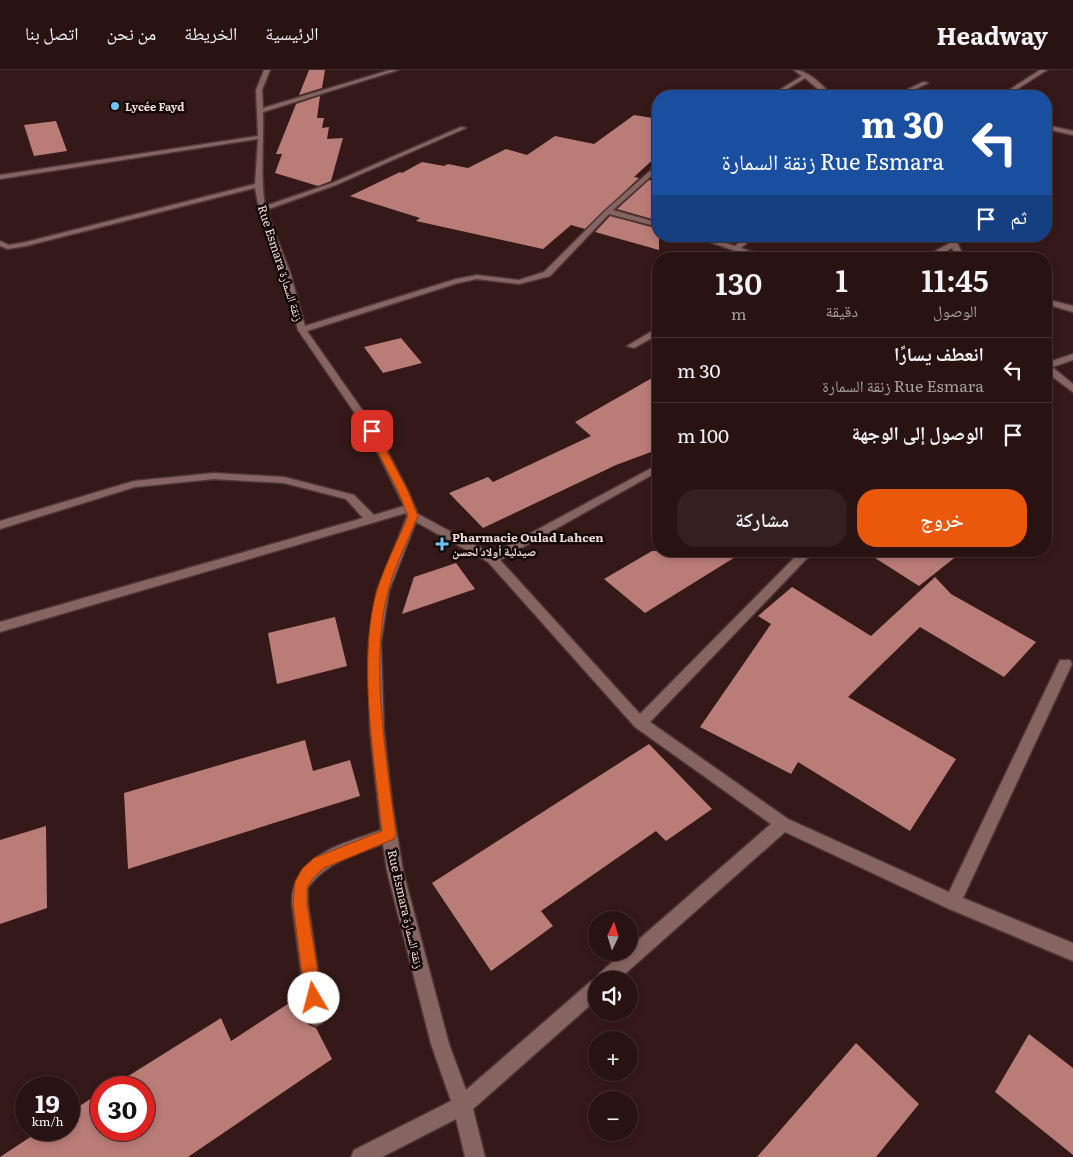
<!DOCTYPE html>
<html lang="ar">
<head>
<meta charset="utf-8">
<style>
	:root { --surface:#281312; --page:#342020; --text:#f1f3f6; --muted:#a59e9f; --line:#443232; --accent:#ea580c }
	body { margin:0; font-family:Literata,"Noto Naskh Arabic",serif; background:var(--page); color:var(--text); direction:rtl; height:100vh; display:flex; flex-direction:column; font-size:19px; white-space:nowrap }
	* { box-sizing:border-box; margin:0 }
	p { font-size:16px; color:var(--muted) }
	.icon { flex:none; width:28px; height:28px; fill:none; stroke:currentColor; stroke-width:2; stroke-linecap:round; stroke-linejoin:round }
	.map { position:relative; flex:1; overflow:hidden; direction:ltr }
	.sheet { position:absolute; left:652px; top:182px; width:400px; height:305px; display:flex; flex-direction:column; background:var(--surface); border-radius:20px; box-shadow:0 2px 8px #0003,0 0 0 1px var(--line); direction:rtl }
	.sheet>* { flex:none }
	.banner { position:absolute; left:652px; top:20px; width:400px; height:152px; border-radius:20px; box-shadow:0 2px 8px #0003,0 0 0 1px var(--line); direction:rtl; background:#1a4fa0; color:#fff; overflow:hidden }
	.needle { width:32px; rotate:4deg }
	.tools { position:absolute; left:588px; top:841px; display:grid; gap:10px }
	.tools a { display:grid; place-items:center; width:50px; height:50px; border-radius:50%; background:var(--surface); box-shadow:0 2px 8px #0003,0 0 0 1px var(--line); font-size:25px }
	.speed { position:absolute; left:15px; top:1006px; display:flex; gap:10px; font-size:25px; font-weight:700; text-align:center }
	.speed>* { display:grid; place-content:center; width:65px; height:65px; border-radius:50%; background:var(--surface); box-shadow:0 2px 8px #0003,0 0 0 1px var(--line); line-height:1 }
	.speed small { font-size:12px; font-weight:400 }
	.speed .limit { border:8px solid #d22; background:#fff; color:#111 }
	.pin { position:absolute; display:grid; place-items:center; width:42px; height:42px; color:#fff; margin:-21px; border-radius:10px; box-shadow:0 2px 8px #0006 }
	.me { position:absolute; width:55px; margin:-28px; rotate:352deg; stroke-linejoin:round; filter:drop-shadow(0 0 4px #0008) }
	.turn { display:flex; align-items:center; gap:18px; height:105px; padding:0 25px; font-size:22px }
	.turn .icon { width:65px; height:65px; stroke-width:2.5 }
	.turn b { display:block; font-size:35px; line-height:42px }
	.then { display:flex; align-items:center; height:48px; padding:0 25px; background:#0003; gap:10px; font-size:19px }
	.eta { display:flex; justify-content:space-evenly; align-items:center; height:85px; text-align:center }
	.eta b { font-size:30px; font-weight:600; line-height:35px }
	.action { display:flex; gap:10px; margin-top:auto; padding:10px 25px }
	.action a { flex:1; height:58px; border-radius:20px; background:var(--accent); color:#fff; font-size:20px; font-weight:600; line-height:58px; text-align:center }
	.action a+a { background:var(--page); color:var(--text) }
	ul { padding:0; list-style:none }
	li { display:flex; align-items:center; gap:15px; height:65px; padding:0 25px; border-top:1px solid var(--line) }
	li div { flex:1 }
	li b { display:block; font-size:19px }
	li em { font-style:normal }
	header { display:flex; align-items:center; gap:30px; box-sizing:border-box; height:70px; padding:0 25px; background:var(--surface); border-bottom:1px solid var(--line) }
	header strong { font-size:24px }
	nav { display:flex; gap:28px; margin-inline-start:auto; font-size:18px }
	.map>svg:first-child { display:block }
</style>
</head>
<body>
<header>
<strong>Headway</strong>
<nav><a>الرئيسية</a><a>الخريطة</a><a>من نحن</a><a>اتصل بنا</a></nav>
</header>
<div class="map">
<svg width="1073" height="1087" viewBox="0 0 1073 1087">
	<rect width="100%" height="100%" fill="#351918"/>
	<g fill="#b97c77">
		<path d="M 309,0 L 325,0 L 322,18 L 299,25 Z"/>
		<path d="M 320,26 L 317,48 L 324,48 L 322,58 L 329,57 L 327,69 L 343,68 L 331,111 L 318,116 L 275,103 L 282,84 L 276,84 L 296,34 Z"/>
		<path d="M 634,45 L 659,49 L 659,84 L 634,107 L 639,108 L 585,159 L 571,155 L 543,179 L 416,151 L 420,148 L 350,126 L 400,102 L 402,103 L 422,92 L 444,96 L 448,94 L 468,98 L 506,79 L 527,85 L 555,66 L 594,74 Z"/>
		<path d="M 56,51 L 67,81 L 34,86 L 24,55 Z"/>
		<path d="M 649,110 L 659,112 L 659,151 L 617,139 Z"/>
		<path d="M 610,146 L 659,159 L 659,180 L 595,162 Z"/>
		<path d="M 401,268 L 422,293 L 383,303 L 364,277 Z"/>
		<path d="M 659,304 L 659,379 L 616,395 L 483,458 L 449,423 L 488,407 L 493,412 L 591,366 L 575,352 Z"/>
		<path d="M 652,481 L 745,481 L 645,543 L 604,509 Z"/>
		<path d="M 864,481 L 963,481 L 919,516 Z"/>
		<path d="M 456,493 L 475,519 L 402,544 L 414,507 Z"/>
		<path d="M 935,507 L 951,524 L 1036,572 L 1004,607 L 920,557 L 848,627 L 956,689 L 910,761 L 798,692 L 791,704 L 700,657 L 771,554 L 758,546 L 792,517 L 871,566 Z"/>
		<path d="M 335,547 L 347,596 L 277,614 L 268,563 Z"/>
		<path d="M 305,670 L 313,701 L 350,690 L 360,726 L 128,799 L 124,723 Z"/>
		<path d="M 649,674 L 712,739 L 666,771 L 656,761 L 541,841 L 553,856 L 491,901 L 432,813 Z"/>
		<path d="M 46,756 L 47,838 L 0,854 L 0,770 Z"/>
		<path d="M 300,926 L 305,948 L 309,955 L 316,958 L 332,989 L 188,1087 L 0,1087 L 41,1060 L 69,1060 L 69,1043 L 101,1022 L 101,1060 L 144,1060 L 144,1018 L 109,1018 L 221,948 L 231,971 Z"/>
		<path d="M 1029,964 L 1073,998 L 1073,1085 L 995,1022 Z"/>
		<path d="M 856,973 L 919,1034 L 876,1087 L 757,1087 Z"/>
	</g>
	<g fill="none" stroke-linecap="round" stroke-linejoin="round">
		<g stroke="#4d3736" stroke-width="3">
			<g id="minor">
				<path d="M 264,0 L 270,0 L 262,20 L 263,38 L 390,0 L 398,0 L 263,42 C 264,73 260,105 265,136 L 332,113 L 461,57 L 466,58 L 336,115 L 266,140 L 290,202 L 305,256 L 456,209 L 477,205 L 519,210 L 544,202 L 606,140 L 659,93 L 659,99 L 613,140 L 659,153 L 659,157 L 609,144 L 550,206 L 519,214 L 477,209 L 458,213 L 307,261 L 377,361 L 408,421 L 418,444 L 492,484 L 659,394 L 659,401 L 500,490 L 640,644 L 801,481 L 814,481 L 650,652 L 788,749 L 949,822 L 1058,594 L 1060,590 L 1070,590 L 1072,594 L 963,828 L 1073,873 L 1073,891 L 947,838 L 785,762 L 618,910 L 596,910 L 596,930 L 473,1039 L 485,1087 L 465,1087 L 456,1049 L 382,1087 L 351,1087 L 354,1080 L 451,1031 L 431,974 L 387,801 L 383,774 C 356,784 325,793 308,818 L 308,834 L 325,947 L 322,953 L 316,956 L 310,953 L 307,947 L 292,834 C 291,785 343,774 381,760 L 370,661 L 369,572 L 377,521 L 407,446 L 406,443 L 0,562 L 0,552 L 363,448 L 346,429 L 284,413 L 214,409 L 135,417 L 0,459 L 0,451 L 134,411 L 214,403 L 284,407 L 350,424 L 354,425 L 374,445 L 404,436 L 367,361 L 298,260 L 282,202 L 259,139 L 255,118 L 26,176 L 8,179 L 0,176 L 0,171 L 9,175 L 26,172 L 255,114 L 258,69 L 0,109 L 0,105 L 258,66 L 256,20 ZM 416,452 L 488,492 L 635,657 L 771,754 L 629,878 L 629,882 L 623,882 L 599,904 L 596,909 L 590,912 L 466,1020 L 449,974 L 403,801 L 392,733 L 384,661 L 381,572 L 389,521 Z"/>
				<path d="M 794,0 C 808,0 824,16 832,26 L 826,26 L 805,8 L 776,26 L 770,26 L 802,6 Z"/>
				<path d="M 1040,0 L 1047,0 L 1006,26 L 1000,26 Z"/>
				<path d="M 923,12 L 928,13 L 901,26 L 894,26 Z"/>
				<path d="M 1046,55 L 1073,61 L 1073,65 L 1046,59 Z"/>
				<path d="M 692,166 L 704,166 L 735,176 L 746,166 L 755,166 L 741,178 L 772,189 L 759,189 Z"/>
				<path d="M 946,166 L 954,166 L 965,189 L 957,189 L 952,178 L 931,189 L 921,189 L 950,173 Z"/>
				<path d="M 1046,229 L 1073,236 L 1073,242 L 1046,234 Z"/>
				<path d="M 659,257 L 659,264 L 634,278 L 627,276 Z"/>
				<path d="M 1073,284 L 1073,290 L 1052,297 L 1073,314 L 1073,322 L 1046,302 L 1046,293 Z"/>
			</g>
		</g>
		<use href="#minor" fill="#866461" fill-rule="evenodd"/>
	</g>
	<path fill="#ea580c" stroke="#983908" d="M 369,359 L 376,361 L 408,421 L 418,446 C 408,470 395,495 388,521 C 369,591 387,692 396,764 L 394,769 L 324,798 L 313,808 L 307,818 L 307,834 L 322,928 L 319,934 L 314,936 L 308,934 L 305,928 L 293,834 L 295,812 L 302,799 L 314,788 L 382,761 C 374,690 357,589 377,520 C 385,495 398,470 408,446 L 398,421 L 367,361 Z"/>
	<g fill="#6bc3f2" stroke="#140807" stroke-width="2">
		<circle cx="115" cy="36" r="5"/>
		<path d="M439.5 466.5h5v5h5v5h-5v5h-5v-5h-5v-5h5z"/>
	</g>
	<g text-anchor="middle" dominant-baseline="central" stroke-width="5" stroke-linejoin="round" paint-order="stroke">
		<g font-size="11" font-weight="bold" fill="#ecd8d6" stroke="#140807" text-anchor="start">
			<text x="125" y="36">Lycée Fayd</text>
		</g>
		<g font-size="12" fill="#ecd8d6" stroke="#140807">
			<text transform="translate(281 193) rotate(72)">Rue Esmara زنقة السمارة</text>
			<text transform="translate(406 839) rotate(77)">Rue Esmara زنقة السمارة</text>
		</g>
		<g font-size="12" font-weight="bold" fill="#ecd8d6" stroke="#140807" text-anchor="start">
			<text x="452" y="467">Pharmacie Oulad Lahcen<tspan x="452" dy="14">صيدلية أولاد لحسن</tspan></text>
		</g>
	</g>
</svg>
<div class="tools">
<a><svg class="needle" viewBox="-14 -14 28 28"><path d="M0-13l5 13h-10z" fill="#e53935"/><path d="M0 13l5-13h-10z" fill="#a59e9f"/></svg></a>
<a><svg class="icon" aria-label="sound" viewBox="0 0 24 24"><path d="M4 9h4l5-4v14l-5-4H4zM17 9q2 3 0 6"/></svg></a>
<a>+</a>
<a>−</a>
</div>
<div class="speed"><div>19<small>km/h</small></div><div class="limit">30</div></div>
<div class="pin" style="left:372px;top:361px;background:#d93025"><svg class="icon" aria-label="arrive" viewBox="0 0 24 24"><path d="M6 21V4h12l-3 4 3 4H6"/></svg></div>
<svg class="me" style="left:314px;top:928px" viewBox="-20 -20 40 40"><circle r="19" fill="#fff"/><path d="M0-13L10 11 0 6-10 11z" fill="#ea580c"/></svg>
<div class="banner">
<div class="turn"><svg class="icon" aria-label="left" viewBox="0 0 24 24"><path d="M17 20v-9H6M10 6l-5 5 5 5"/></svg><div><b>30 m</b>Rue Esmara زنقة السمارة</div></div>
<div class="then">ثم<svg class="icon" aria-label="arrive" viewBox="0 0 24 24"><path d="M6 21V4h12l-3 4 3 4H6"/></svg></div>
</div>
<section class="sheet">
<div class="eta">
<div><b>11:45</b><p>الوصول</p></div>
<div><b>1</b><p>دقيقة</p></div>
<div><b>130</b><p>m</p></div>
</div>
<ul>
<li><svg class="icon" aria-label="left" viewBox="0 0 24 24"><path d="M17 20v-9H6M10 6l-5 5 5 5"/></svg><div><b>انعطف يسارًا</b><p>Rue Esmara زنقة السمارة</p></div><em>30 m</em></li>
<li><svg class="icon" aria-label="arrive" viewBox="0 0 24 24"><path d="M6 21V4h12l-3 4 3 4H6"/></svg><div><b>الوصول إلى الوجهة</b></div><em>100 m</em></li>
</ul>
<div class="action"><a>خروج</a><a>مشاركة</a></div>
</section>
</div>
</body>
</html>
